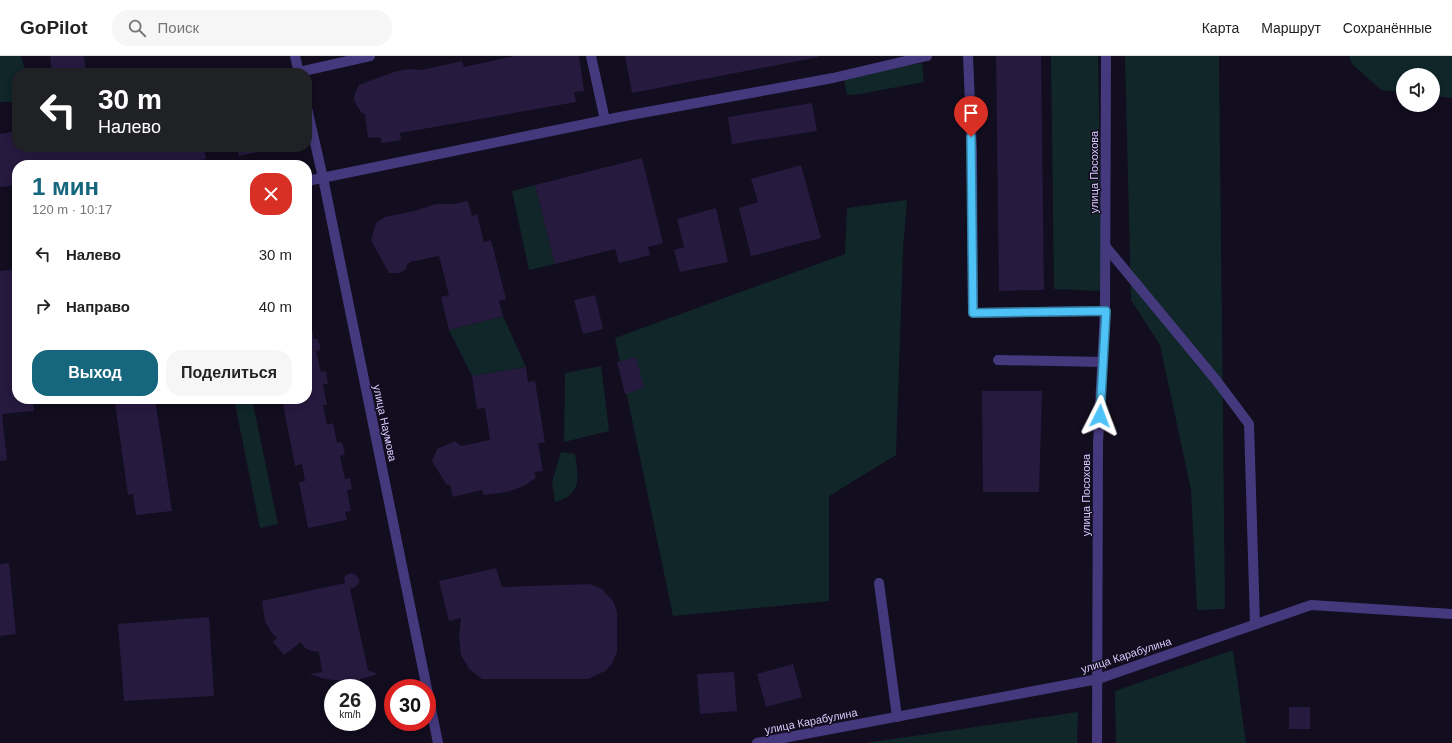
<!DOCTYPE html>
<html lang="ru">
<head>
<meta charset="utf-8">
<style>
	:root { --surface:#fff; --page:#f6f6f6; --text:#222; --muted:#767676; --line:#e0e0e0; --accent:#16667e }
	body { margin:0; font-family:Helvetica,sans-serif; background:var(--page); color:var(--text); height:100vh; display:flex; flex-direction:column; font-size:15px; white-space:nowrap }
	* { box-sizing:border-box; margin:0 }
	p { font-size:13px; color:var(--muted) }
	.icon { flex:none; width:22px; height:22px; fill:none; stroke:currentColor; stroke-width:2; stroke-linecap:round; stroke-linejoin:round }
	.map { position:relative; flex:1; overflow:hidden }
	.side { position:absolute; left:12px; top:104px; width:300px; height:244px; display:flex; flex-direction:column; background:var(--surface); border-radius:16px; box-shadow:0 2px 10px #0003 }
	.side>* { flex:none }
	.hud { position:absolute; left:12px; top:12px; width:300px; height:84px; border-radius:16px; box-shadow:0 2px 10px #0003; background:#202124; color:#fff; overflow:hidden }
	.tools { position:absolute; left:1396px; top:12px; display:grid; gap:8px }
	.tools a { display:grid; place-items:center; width:44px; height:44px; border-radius:50%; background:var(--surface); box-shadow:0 2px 10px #0003; font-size:20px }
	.speed { position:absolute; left:324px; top:623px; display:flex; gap:8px; font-size:20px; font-weight:700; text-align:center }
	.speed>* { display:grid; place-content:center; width:52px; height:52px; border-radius:50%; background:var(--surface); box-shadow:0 2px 10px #0003; line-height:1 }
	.speed small { font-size:10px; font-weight:400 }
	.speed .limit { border:6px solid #d22; background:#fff; color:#111 }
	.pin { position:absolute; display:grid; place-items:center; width:34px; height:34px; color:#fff; margin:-41px -17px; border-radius:50% 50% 50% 0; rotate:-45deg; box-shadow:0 0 4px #0007 }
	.pin .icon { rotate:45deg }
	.me { position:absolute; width:44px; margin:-22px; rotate:3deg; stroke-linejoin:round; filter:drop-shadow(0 0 3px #0008) }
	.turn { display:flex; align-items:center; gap:14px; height:84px; padding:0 20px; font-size:18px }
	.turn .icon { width:52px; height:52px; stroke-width:2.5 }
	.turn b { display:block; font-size:28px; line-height:34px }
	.round { display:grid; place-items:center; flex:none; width:42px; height:42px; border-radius:16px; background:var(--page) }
	.overview { display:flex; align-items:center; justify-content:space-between; height:68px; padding:0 20px }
	h1 { font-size:24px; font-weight:800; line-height:30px; color:var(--accent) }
	.cta { display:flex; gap:8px; margin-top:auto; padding:8px 20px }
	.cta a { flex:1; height:46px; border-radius:16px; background:var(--accent); color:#fff; font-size:16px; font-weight:800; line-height:46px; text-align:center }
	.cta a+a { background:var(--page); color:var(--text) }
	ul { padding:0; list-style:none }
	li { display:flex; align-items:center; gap:12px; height:52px; padding:0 20px }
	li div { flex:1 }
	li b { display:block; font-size:15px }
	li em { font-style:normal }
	header { display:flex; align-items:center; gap:24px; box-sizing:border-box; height:56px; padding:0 20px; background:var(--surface); border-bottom:1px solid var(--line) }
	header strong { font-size:19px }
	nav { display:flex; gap:22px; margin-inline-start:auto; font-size:14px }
	.search { width:280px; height:36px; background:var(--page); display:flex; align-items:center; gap:10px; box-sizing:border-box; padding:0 14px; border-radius:16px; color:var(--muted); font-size:15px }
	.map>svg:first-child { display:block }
</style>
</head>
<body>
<header>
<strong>GoPilot</strong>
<div class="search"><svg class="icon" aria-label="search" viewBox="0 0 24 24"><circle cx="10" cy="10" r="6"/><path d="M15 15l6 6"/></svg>Поиск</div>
<nav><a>Карта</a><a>Маршрут</a><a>Сохранённые</a></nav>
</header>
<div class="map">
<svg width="1452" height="687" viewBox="0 0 1452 687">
	<rect width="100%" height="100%" fill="#120d1f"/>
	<g fill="#102629">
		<path d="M 0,0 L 21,0 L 26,17 L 17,17 L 17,46 L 0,46 Z"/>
		<path d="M 1051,0 L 1098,0 L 1102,235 L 1054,233 Z"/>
		<path d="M 1125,0 L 1219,0 L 1225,553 L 1197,554 L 1191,434 L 1160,289 L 1131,244 Z"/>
		<path d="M 1349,0 L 1452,0 L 1452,42 L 1433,40 L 1433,19 L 1403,19 L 1403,36 L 1381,34 L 1352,8 Z"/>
		<path d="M 922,7 L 924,26 L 860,38 L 847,39 L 843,20 Z"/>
		<path d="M 535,129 L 555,208 L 529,214 L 512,135 Z"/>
		<path d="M 907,144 L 903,194 L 896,399 L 829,440 L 829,545 L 673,560 L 615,282 L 845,198 L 847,152 Z"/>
		<path d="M 503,260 L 526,311 L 472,320 L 449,274 Z"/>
		<path d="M 601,310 L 609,375 L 564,386 L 565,317 Z"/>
		<path d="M 234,343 L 252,343 L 278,468 L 260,472 Z"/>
		<path d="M 561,396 L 575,398 C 579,422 582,439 555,446 L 552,426 Z"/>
		<path d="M 1233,594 L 1246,687 L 1116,687 L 1115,635 Z"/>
		<path d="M 1078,656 L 1077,687 L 865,687 Z"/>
	</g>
	<g fill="#261a3f">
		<path d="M 50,0 L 84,0 L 86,17 L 52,17 Z"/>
		<path d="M 515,0 L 579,0 L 584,35 L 574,36 L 576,46 L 400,77 L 401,84 L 382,87 L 380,81 L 368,82 L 365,58 L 361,56 L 357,50 L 354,44 L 355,37 L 359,29 L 394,16 L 409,13 L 422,14 L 462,5 L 464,11 Z"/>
		<path d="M 625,0 L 819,0 L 819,1 L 632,37 Z"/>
		<path d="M 996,0 L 1041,0 L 1044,234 L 999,235 Z"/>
		<path d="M 812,47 L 817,75 L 732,88 L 728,61 Z"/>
		<path d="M 17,75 L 17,91 L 204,91 L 206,103 L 160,109 L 17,109 L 17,129 L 0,131 L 0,78 Z"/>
		<path d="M 237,91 L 257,91 L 258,96 L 239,100 Z"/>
		<path d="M 642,102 L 663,187 L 648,191 L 650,199 L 619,207 L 615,193 L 555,208 L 535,129 Z"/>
		<path d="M 801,109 L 821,182 L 751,200 L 739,152 L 758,146 L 751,123 Z"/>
		<path d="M 468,145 L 472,160 L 477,158 L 484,186 L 491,184 L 506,243 L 499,245 L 503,260 L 449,274 L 441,241 L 449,239 L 439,200 L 410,206 L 407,209 L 406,213 L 400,217 L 389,217 L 371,184 L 376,167 L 385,161 L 414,155 L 436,148 L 453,148 Z"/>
		<path d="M 716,152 L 728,206 L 680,216 L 674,194 L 684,191 L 677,163 Z"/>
		<path d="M 17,213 L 17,343 L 33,343 L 34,355 L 2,358 L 7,404 L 0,405 L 0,215 Z"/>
		<path d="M 595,239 L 603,273 L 583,278 L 574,244 Z"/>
		<path d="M 307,262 L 309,262 L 314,283 L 318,283 L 321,294 L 316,295 L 321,316 L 326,315 L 328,328 L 323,328 L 327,349 L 323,349 L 327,369 L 333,367 L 337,387 L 342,386 L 345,398 L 340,400 L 345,423 L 350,422 L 352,433 L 347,434 L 351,455 L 345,456 L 347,464 L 308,472 L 299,426 L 305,425 L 302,408 L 295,410 L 282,343 L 307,343 Z"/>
		<path d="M 636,301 L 644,332 L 625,338 L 617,306 Z"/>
		<path d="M 526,311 L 528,326 L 535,325 L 545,386 L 538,387 L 543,415 L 534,416 L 536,422 L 524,430 L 507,436 L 484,439 L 482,434 L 453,441 L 450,429 L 446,428 L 432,405 L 437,393 L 455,385 L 461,390 L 490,384 L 485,352 L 477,353 L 472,320 Z"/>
		<path d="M 982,335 L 1042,335 L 1039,436 L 983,436 Z"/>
		<path d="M 121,343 L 155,343 L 172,455 L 136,459 L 133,438 L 128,439 L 115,347 L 121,346 Z"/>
		<path d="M 9,507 L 16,578 L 0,580 L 0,508 Z"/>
		<path d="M 496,512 L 502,531 L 590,528 L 602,533 L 613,545 L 617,555 L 617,596 L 612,608 L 605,615 L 588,623 L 482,623 L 469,613 L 461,599 L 459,580 L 461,562 L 449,565 L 439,525 Z"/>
		<path d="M 351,517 L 356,519 L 359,523 L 359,527 L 355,531 L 350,533 L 368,614 L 378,618 L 358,624 L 344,625 L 325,623 L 309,618 L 322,616 L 319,596 L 311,595 L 305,592 L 301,586 L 284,599 L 273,586 L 277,582 L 271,576 L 265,565 L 262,545 L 345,527 L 344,522 L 346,519 Z"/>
		<path d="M 209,561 L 214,640 L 124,645 L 118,568 Z"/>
		<path d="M 793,608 L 802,641 L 766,651 L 757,618 Z"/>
		<path d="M 734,616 L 737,655 L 700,658 L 697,618 Z"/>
		<rect x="1289" y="651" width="21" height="22"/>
	</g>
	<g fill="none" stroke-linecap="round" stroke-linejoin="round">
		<g stroke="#45397d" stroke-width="10">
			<path d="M 295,0 L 299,17"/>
			<path d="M 591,0 L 605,64"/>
			<path d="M 968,0 L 972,96 L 973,257 L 1105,255"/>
			<path d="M 299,16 L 370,0"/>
			<path d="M 307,52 L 323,122 L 438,687"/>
			<path d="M 307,125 L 625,60 L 833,22 L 927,0"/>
			<path d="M 1106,191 L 1216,324 L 1249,368 L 1255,568"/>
			<path d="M 998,304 L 1103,306"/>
			<path d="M 879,527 L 897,661"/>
			<path d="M 757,687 L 1098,623 L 1311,549 L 1452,558"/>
			<path d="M 1097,687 L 1098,387 L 1105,255 L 1106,0"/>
		</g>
	</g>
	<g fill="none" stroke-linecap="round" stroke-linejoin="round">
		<g stroke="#337fa1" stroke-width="10">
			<path id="route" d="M 971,81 L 973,257 L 1106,255 L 1100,360"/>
		</g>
		<use href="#route" stroke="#4fc3f7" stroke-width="7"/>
	</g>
	<g text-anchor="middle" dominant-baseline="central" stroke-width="3" stroke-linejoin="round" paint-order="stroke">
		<g font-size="11" fill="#d9ccfe" stroke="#120d1f">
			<text transform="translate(1094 116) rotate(-90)">улица Посохова</text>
			<text transform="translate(385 367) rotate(78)">улица Наумова</text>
			<text transform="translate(1086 439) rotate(-90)">улица Посохова</text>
			<text transform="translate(1126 599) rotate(-18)">улица Карабулина</text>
			<text transform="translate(811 665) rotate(-11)">улица Карабулина</text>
		</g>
	</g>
</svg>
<div class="tools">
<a><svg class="icon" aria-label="sound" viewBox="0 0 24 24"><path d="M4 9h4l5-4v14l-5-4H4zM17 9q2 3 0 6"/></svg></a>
</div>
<div class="speed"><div>26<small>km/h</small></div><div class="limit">30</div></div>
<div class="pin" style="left:971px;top:81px;background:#d93025"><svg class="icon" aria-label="arrive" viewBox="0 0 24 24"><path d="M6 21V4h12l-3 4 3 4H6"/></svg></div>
<svg class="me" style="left:1100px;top:360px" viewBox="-20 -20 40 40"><path d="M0-17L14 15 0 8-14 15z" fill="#4fc3f7" stroke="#fff" stroke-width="4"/></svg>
<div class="hud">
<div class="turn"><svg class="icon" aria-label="left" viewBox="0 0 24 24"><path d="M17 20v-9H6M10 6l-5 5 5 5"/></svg><div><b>30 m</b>Налево</div></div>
</div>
<section class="side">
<div class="overview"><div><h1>1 мин</h1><p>120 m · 10:17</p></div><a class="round" style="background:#d93025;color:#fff"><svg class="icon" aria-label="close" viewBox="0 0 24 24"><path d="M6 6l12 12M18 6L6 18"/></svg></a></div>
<ul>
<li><svg class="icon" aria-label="left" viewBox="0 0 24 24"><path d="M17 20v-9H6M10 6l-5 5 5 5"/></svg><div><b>Налево</b></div><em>30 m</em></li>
<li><svg class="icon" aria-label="right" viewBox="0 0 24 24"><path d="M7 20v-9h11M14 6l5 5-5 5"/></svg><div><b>Направо</b></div><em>40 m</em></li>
</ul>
<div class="cta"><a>Выход</a><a>Поделиться</a></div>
</section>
</div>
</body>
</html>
